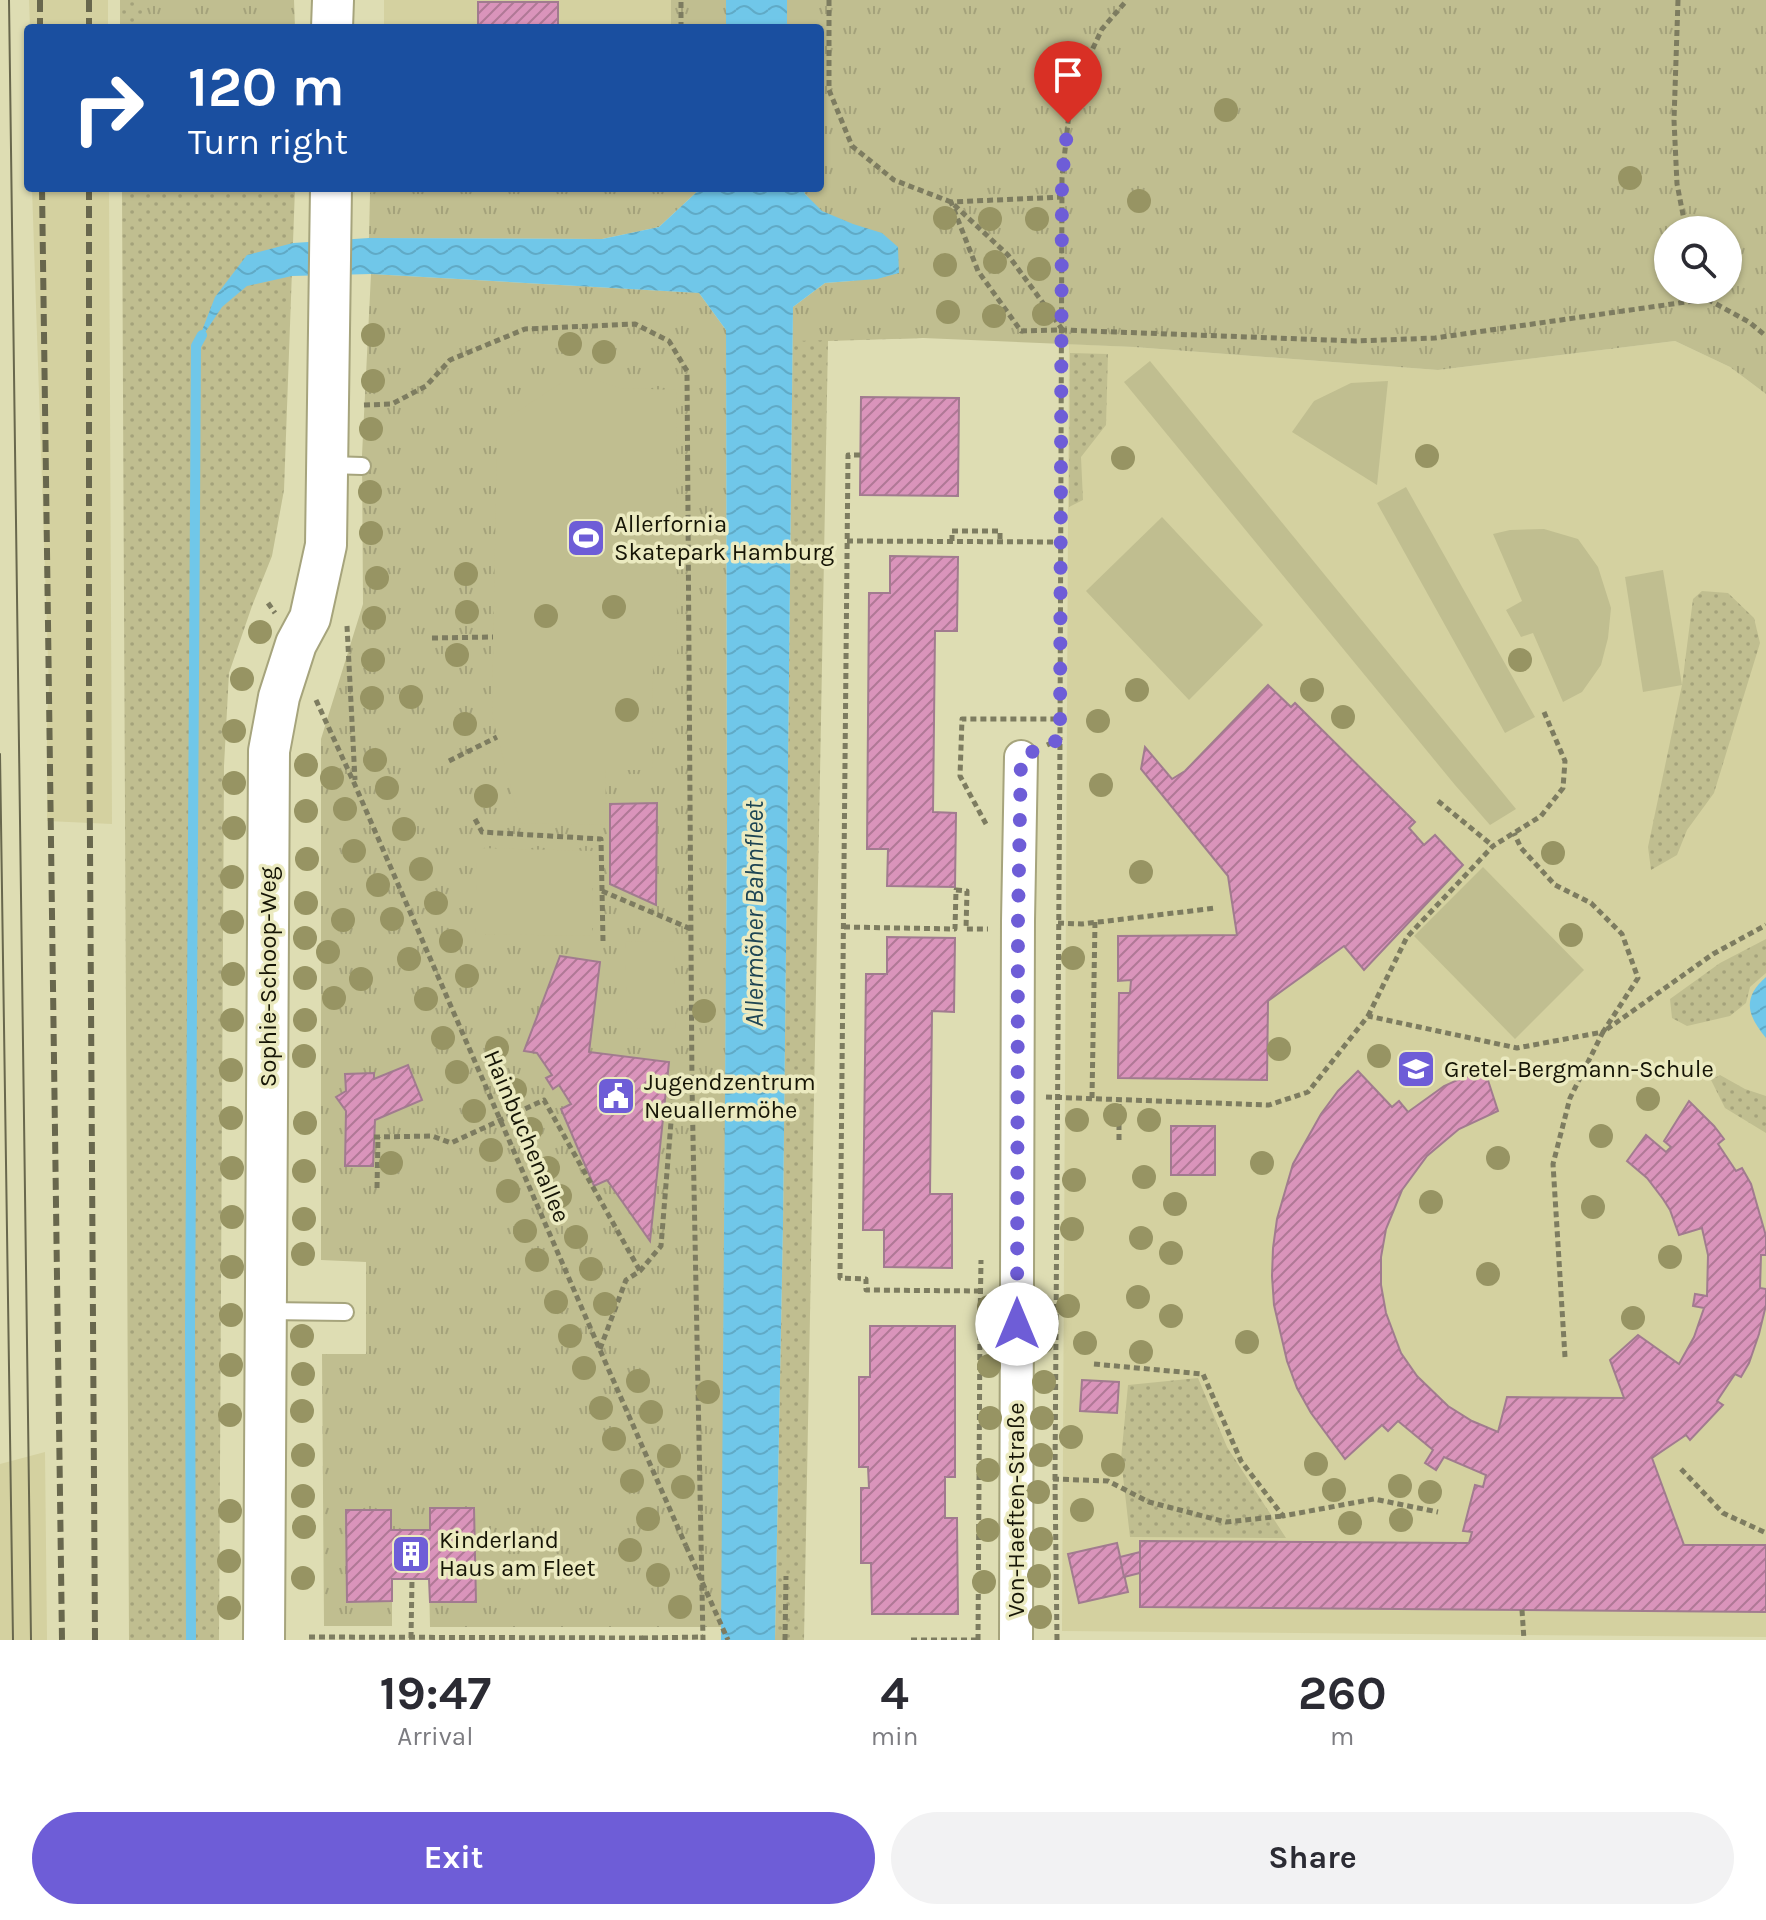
<!DOCTYPE html>
<html lang="en">
<head>
<meta charset="utf-8">
<style>
	:root { --surface:#fff; --page:#f2f2f3; --text:#2b2b33; --muted:#7c7c81; --accent:#6e5dd7 }
	body { margin:0; font-family:Karla,sans-serif; background:var(--page); color:var(--text); height:100vh; display:flex; flex-direction:column; font-size:30px; white-space:nowrap }
	* { box-sizing:border-box; margin:0 }
	p { font-size:26px; color:var(--muted) }
	.icon { flex:none; width:44px; height:44px; fill:none; stroke:currentColor; stroke-width:2; stroke-linecap:round; stroke-linejoin:round }
	.map { position:relative; height:1640px; overflow:hidden }
	.drawer { display:flex; flex-direction:column; background:var(--surface); flex:1 }
	.drawer>* { flex:none }
	.hud { position:absolute; left:24px; top:24px; width:800px; height:168px; border-radius:8px; box-shadow:0 2px 6px #0004; background:#1a4fa0; color:#fff; overflow:hidden }
	.tools { position:absolute; left:1654px; top:216px; display:grid; gap:16px }
	.tools a { display:grid; place-items:center; width:88px; height:88px; border-radius:50%; background:var(--surface); box-shadow:0 2px 6px #0004; font-size:40px }
	.pin { position:absolute; display:grid; place-items:center; width:68px; height:68px; color:#fff; margin:-82px -34px; border-radius:50% 50% 50% 0; rotate:-45deg; box-shadow:0 0 8px #0007 }
	.pin .icon { rotate:45deg }
	.me { position:absolute; width:88px; margin:-44px; rotate:0deg; stroke-linejoin:round; filter:drop-shadow(0 0 6px #0008) }
	.turn { display:flex; align-items:center; gap:28px; height:168px; padding:0 32px; font-size:36px }
	.turn .icon { width:104px; height:104px; stroke-width:2.5 }
	.turn b { display:block; font-size:56px; line-height:68px }
	.eta { display:flex; justify-content:space-evenly; align-items:center; height:136px; text-align:center }
	.eta b { font-size:48px; font-weight:700; line-height:56px }
	.button { display:flex; gap:16px; margin-top:auto; padding:16px 32px }
	.button a { flex:1; height:92px; border-radius:48px; background:var(--accent); color:#fff; font-size:32px; font-weight:700; line-height:92px; text-align:center }
	.button a+a { background:var(--page); color:var(--text) }
	.map>svg:first-child { display:block }
</style>
</head>
<body>
<div class="map">
<svg width="1766" height="1640" viewBox="0 0 1766 1640">
	<defs>
		<pattern id="grass-dots" width="8" height="8" patternUnits="userSpaceOnUse" patternTransform="scale(2)"><rect width="8" height="8" fill="#c0be90"/><path d="M2 2h.1M6 6h.1" fill="none" stroke="#a4a27b" stroke-width="1.8" stroke-linecap="round"/></pattern>
		<pattern id="park-tufts" width="24" height="20" patternUnits="userSpaceOnUse" patternTransform="scale(2)"><rect width="24" height="20" fill="#c0be90"/><path d="M3 7l-1-3M5 7V3M7 7l1-3M15 17l-1-3M17 17v-4M19 17l1-3" fill="none" stroke="#a4a27b"/></pattern>
		<pattern id="water-waves" width="16" height="10" patternUnits="userSpaceOnUse" patternTransform="scale(2)"><rect width="16" height="10" fill="#70c7e9"/><path d="M0 5q4-4 8 0t8 0" fill="none" stroke="#60aac6"/></pattern>
		<pattern id="building-hatch" width="6" height="6" patternUnits="userSpaceOnUse" patternTransform="scale(2)"><rect width="6" height="6" fill="#da94bb"/><path d="M-1 1l2-2M0 6l6-6M5 7l2-2" fill="none" stroke="#b07896"/></pattern>
	</defs>
	<rect width="100%" height="100%" fill="#deddb3"/>
	<g fill="#d4d1a0">
		<path d="M 29,0 L 108,0 L 108,28 L 30,28 Z"/>
		<rect x="384" y="0" width="287" height="28"/>
		<path d="M 32,188 L 109,188 L 112,824 L 47,821 L 47,715 L 49,688 Z"/>
		<path d="M 1675,341 L 1730,367 L 1766,394 L 1766,1637 L 1062,1631 L 1069,344 L 1134,347 L 1438,370 Z"/>
		<path d="M 45,1452 L 47,1640 L 0,1640 L 0,1464 Z"/>
	</g>
	<g fill="url(#grass-dots)">
		<rect x="120" y="0" width="26" height="28"/>
		<path d="M 787,0 L 917,0 L 923,338 L 828,341 L 804,1640 L 775,1640 L 783,1224 L 793,307 L 855,282 L 803,188 L 820,188 L 820,28 L 787,28 Z"/>
		<path d="M 122,188 L 295,188 L 284,490 L 272,556 L 252,606 L 229,673 L 224,766 L 219,1640 L 129,1640 Z"/>
		<path d="M 1070,353 L 1108,354 L 1106,425 L 1081,457 L 1083,500 L 1069,507 Z"/>
		<path d="M 1702,591 L 1728,593 L 1754,618 L 1760,643 L 1714,793 L 1687,830 L 1677,855 L 1651,870 L 1648,847 L 1682,685 L 1693,599 Z"/>
		<path d="M 1766,939 L 1766,973 L 1750,987 L 1746,1003 L 1730,1016 L 1687,1026 L 1672,1018 L 1670,999 L 1720,963 Z"/>
		<path d="M 1720,1075 L 1745,1089 L 1766,1096 L 1766,1133 L 1725,1108 L 1711,1080 Z"/>
		<path d="M 1198,1378 L 1227,1447 L 1286,1538 L 1130,1537 L 1121,1459 L 1128,1385 Z"/>
	</g>
	<g fill="url(#park-tufts)" fill-rule="evenodd">
		<path d="M 146,0 L 294,0 L 295,28 L 146,28 Z"/>
		<rect x="671" y="0" width="55" height="28"/>
		<path d="M 787,0 L 1766,0 L 1766,394 L 1730,367 L 1675,341 L 1438,370 L 1134,347 L 923,338 L 793,341 L 793,307 L 825,283 L 877,279 L 899,272 L 898,247 L 882,233 L 853,224 L 822,211 L 805,194 L 803,188 L 820,188 L 820,28 L 787,28 ZM 1668,230 L 1728,230 L 1728,290 L 1668,290 Z"/>
		<path d="M 373,188 L 701,188 L 659,227 L 602,239 L 369,238 L 370,193 Z"/>
		<path d="M 371,274 L 699,293 L 726,330 L 727,821 L 722,1627 L 430,1627 L 429,1579 L 392,1580 L 392,1626 L 324,1626 L 322,1354 L 366,1354 L 366,1262 L 321,1260 L 321,739 L 363,604 L 362,455 Z"/>
	</g>
	<g fill="#c0be90">
		<path d="M 1150,361 L 1516,809 L 1490,825 L 1455,785 L 1124,382 Z"/>
		<path d="M 564,381 L 600,381 L 621,388 L 676,390 L 677,655 L 653,656 L 652,770 L 606,770 L 605,825 L 520,823 L 492,715 L 497,438 L 507,418 Z"/>
		<path d="M 1388,381 L 1377,485 L 1292,432 L 1314,401 L 1351,383 Z"/>
		<path d="M 1406,487 L 1535,717 L 1505,733 L 1377,503 Z"/>
		<path d="M 1162,517 L 1263,625 L 1189,700 L 1086,591 Z"/>
		<path d="M 1544,529 L 1578,539 L 1598,567 L 1611,608 L 1608,638 L 1601,665 L 1582,692 L 1563,702 L 1533,633 L 1521,637 L 1506,610 L 1522,601 L 1493,534 L 1510,530 Z"/>
		<path d="M 1663,570 L 1682,685 L 1643,692 L 1625,577 Z"/>
		<path d="M 477,848 L 593,851 L 592,936 L 475,934 Z"/>
		<path d="M 1483,867 L 1584,970 L 1515,1039 L 1414,936 Z"/>
		<path d="M 674,941 L 676,1028 L 627,1029 L 625,942 Z"/>
	</g>
	<g fill="url(#water-waves)">
		<rect x="726" y="0" width="61" height="28"/>
		<path d="M 701,188 L 803,188 L 805,194 L 822,211 L 853,224 L 882,233 L 898,247 L 899,273 L 877,279 L 825,283 L 793,307 L 783,1224 L 775,1640 L 721,1640 L 727,821 L 726,330 L 699,293 L 371,274 L 292,276 L 247,286 L 222,307 L 196,346 L 215,297 L 247,255 L 293,243 L 369,238 L 602,239 L 659,227 Z"/>
		<path d="M 1766,977 L 1766,1038 C 1747,1015 1742,998 1766,977 Z"/>
	</g>
	<g fill="none" stroke-linecap="round" stroke-linejoin="round">
		<path stroke="#70c7e9" stroke-width="10" d="M 191,1640 L 190,1329 L 196,346 L 202,335"/>
	</g>
	<g fill="url(#building-hatch)" stroke="#a17b8f" stroke-width="2">
		<rect x="478" y="2" width="80" height="26"/>
		<path d="M 861,397 L 959,398 L 958,496 L 860,495 Z"/>
		<path d="M 890,556 L 958,557 L 957,631 L 935,631 L 933,812 L 956,813 L 955,887 L 887,886 L 888,849 L 867,849 L 869,593 L 890,593 Z"/>
		<path d="M 1268,685 L 1291,707 L 1295,703 L 1415,822 L 1409,828 L 1424,845 L 1435,835 L 1463,865 L 1364,970 L 1344,946 L 1268,1001 L 1267,1080 L 1118,1078 L 1119,993 L 1130,993 L 1131,980 L 1118,981 L 1118,936 L 1237,935 L 1228,876 L 1141,769 L 1145,747 L 1172,779 L 1185,771 Z"/>
		<path d="M 657,803 L 656,905 L 610,884 L 610,804 Z"/>
		<path d="M 887,937 L 955,938 L 954,1012 L 932,1011 L 930,1194 L 952,1194 L 952,1268 L 884,1267 L 884,1230 L 863,1230 L 866,974 L 887,974 Z"/>
		<path d="M 560,956 L 600,962 L 589,1052 L 669,1062 L 650,1241 L 607,1180 L 594,1186 L 561,1109 L 571,1104 L 559,1085 L 553,1089 L 546,1078 L 552,1075 L 537,1053 L 524,1051 Z"/>
		<path d="M 408,1065 L 422,1100 L 375,1120 L 373,1166 L 345,1166 L 346,1111 L 336,1097 L 346,1091 L 345,1074 L 374,1073 L 374,1079 Z"/>
		<path d="M 1484,1068 L 1498,1111 L 1459,1129 L 1427,1156 L 1402,1190 L 1386,1229 L 1381,1257 L 1381,1285 L 1386,1313 L 1401,1353 L 1417,1376 L 1448,1406 L 1472,1421 L 1498,1432 L 1507,1397 L 1624,1398 L 1610,1360 L 1638,1335 L 1679,1364 L 1694,1337 L 1704,1308 L 1693,1306 L 1695,1294 L 1707,1296 L 1708,1255 L 1702,1228 L 1679,1235 L 1670,1210 L 1663,1199 L 1647,1178 L 1627,1161 L 1646,1135 L 1666,1152 L 1671,1147 L 1664,1141 L 1689,1101 L 1714,1126 L 1724,1139 L 1718,1144 L 1736,1171 L 1742,1168 L 1751,1184 L 1766,1236 L 1766,1255 L 1761,1255 L 1760,1288 L 1766,1289 L 1766,1305 L 1759,1334 L 1749,1363 L 1741,1377 L 1735,1374 L 1717,1401 L 1723,1405 L 1690,1440 L 1686,1435 L 1652,1458 L 1684,1545 L 1766,1545 L 1766,1612 L 1140,1607 L 1140,1541 L 1469,1543 L 1472,1532 L 1463,1531 L 1475,1485 L 1483,1487 L 1486,1475 L 1444,1457 L 1436,1470 L 1425,1463 L 1433,1450 L 1398,1421 L 1388,1431 L 1382,1425 L 1345,1459 L 1311,1413 L 1297,1388 L 1287,1361 L 1274,1305 L 1272,1276 L 1273,1248 L 1277,1219 L 1293,1164 L 1321,1114 L 1338,1091 L 1358,1071 L 1392,1107 L 1399,1101 L 1408,1112 L 1444,1086 Z"/>
		<rect x="1171" y="1126" width="44" height="49"/>
		<path d="M 870,1326 L 955,1326 L 955,1477 L 945,1477 L 945,1518 L 957,1518 L 958,1614 L 872,1614 L 871,1563 L 861,1563 L 861,1488 L 869,1488 L 868,1467 L 859,1467 L 859,1377 L 870,1377 Z"/>
		<path d="M 1082,1380 L 1119,1382 L 1117,1413 L 1080,1411 Z"/>
		<path d="M 430,1508 L 474,1508 L 476,1602 L 430,1602 L 429,1579 L 392,1579 L 392,1601 L 347,1602 L 346,1510 L 391,1510 L 391,1530 L 430,1530 Z"/>
		<path d="M 1117,1543 L 1128,1592 L 1079,1603 L 1068,1554 Z"/>
		<path d="M 1140,1552 L 1140,1573 L 1124,1577 L 1120,1557 Z"/>
	</g>
	<g fill="none" stroke-linecap="round" stroke-linejoin="round">
		<g stroke="#a6a47c" stroke-width="20">
			<g id="service">
				<path d="M 329,465 L 362,466"/>
				<path d="M 266,1311 L 345,1312"/>
			</g>
		</g>
		<g stroke="#a6a47c" stroke-width="36">
			<path id="minor" d="M 1016,1640 L 1018,921 L 1021,757"/>
		</g>
		<g stroke="#a6a47c" stroke-width="44">
			<g id="tertiary">
				<path d="M 332,28 L 333,0"/>
				<path d="M 264,1640 L 269,751 L 279,697 L 296,644 L 310,618 L 326,545 L 331,188"/>
			</g>
		</g>
		<g stroke="#7d7c60" stroke-width="5" stroke-dasharray="6 4" stroke-linecap="butt">
			<path d="M 829,0 L 829,90 L 852,146 L 894,180 L 951,202 L 1008,255 L 1062,329"/>
			<path d="M 1678,0 L 1674,120 L 1677,184 L 1686,230"/>
			<path d="M 681,28 L 681,0"/>
			<path d="M 1063,197 L 951,202 L 978,271 L 1021,331 L 1062,330 L 1355,341 L 1435,338 L 1707,299"/>
			<path d="M 1704,290 L 1707,299 L 1749,322 L 1766,336"/>
			<path d="M 364,405 L 392,404 L 426,386 L 450,360 L 525,329 L 635,324 L 669,341 L 687,371 L 692,1087 L 703,1640"/>
			<path d="M 860,455 L 848,455 L 840,1278 L 866,1279 L 866,1290 L 981,1291"/>
			<path d="M 847,541 L 1061,542"/>
			<path d="M 952,541 L 952,531 L 1000,531 L 1000,542"/>
			<path d="M 268,603 L 275,613"/>
			<path d="M 347,626 L 355,780"/>
			<path d="M 432,638 L 493,637"/>
			<path d="M 316,700 L 355,785 L 600,1350 L 686,1546"/>
			<path d="M 1047,745 L 1060,739 L 1062,178 L 1071,95 L 1102,29 L 1127,0"/>
			<path d="M 449,761 L 497,737"/>
			<path d="M 1438,801 L 1493,846"/>
			<path d="M 475,819 L 482,832 L 601,839 L 603,941"/>
			<path d="M 986,824 L 960,776 L 962,719 L 1060,719"/>
			<path d="M 602,891 L 691,929"/>
			<path d="M 1058,923 L 1082,924 L 1216,908"/>
			<path d="M 844,927 L 955,929 L 956,890 L 967,891 L 966,929 L 988,929"/>
			<path d="M 1368,1016 L 1407,937 L 1493,846 L 1541,816 L 1563,788 L 1565,761 L 1544,712"/>
			<path d="M 1046,1097 L 1269,1105 L 1308,1092 L 1368,1016 L 1517,1048 L 1603,1032 L 1638,978 L 1622,934 L 1591,903 L 1555,885 L 1521,848 L 1514,833"/>
			<path d="M 1092,1098 L 1095,922"/>
			<path d="M 374,1137 L 432,1136 L 451,1143 L 544,1100 L 640,1271"/>
			<path d="M 1119,1140 L 1119,1100"/>
			<path d="M 377,1188 L 378,1137"/>
			<path d="M 980,1324 L 981,1260"/>
			<path d="M 600,1349 L 626,1280 L 640,1271 L 661,1246 L 674,1085 L 692,1087"/>
			<path d="M 1565,1357 L 1553,1164 L 1570,1098 L 1603,1032 L 1713,954 L 1766,925"/>
			<path d="M 1094,1364 L 1203,1374 L 1241,1461 L 1283,1516 L 1374,1499 L 1438,1512"/>
			<path d="M 1681,1469 L 1723,1513 L 1766,1533"/>
			<path d="M 1053,1479 L 1108,1481 L 1149,1502 L 1226,1522 L 1283,1516"/>
			<path d="M 1522,1610 L 1524,1640"/>
			<path d="M 309,1637 L 642,1638 L 642,1640"/>
			<path d="M 411,1638 L 412,1579"/>
			<path d="M 642,1638 L 703,1637"/>
			<path d="M 785,1640 L 786,1576"/>
			<path d="M 911,1640 L 978,1640"/>
			<path d="M 978,1640 L 980,1325"/>
			<path d="M 1057,1640 L 1055,1479 L 1060,739"/>
		</g>
		<use href="#service" stroke="#fff" stroke-width="16"/>
		<use href="#minor" stroke="#fff" stroke-width="32"/>
		<use href="#tertiary" stroke="#fff" stroke-width="40"/>
		<g stroke="#68674d" stroke-width="2">
			<path d="M 9,0 L 31,1640"/>
			<path d="M 0,754 L 13,1640"/>
		</g>
		<g stroke="#68674d" stroke-width="6" stroke-dasharray="12 6" stroke-linecap="butt">
			<path d="M 40,0 L 40,28"/>
			<path d="M 89,0 L 89,28"/>
			<path d="M 42,188 L 62,1640"/>
			<path d="M 89,188 L 89,686 L 95,1640"/>
		</g>
		<path stroke="#7d7c60" stroke-width="5" stroke-dasharray="6 4" stroke-linecap="butt" d="M 686,1546 L 728,1640"/>
	</g>
	<g fill="#979463">
		<circle cx="1226" cy="110" r="12"/>
		<circle cx="1630" cy="178" r="12"/>
		<circle cx="1139" cy="201" r="12"/>
		<circle cx="945" cy="218" r="12"/>
		<circle cx="990" cy="219" r="12"/>
		<circle cx="1037" cy="219" r="12"/>
		<circle cx="995" cy="262" r="12"/>
		<circle cx="945" cy="265" r="12"/>
		<circle cx="1039" cy="269" r="12"/>
		<circle cx="948" cy="312" r="12"/>
		<circle cx="1044" cy="314" r="12"/>
		<circle cx="994" cy="316" r="12"/>
		<circle cx="373" cy="335" r="12"/>
		<circle cx="570" cy="344" r="12"/>
		<circle cx="604" cy="352" r="12"/>
		<circle cx="373" cy="381" r="12"/>
		<circle cx="371" cy="429" r="12"/>
		<circle cx="1427" cy="456" r="12"/>
		<circle cx="1123" cy="458" r="12"/>
		<circle cx="370" cy="492" r="12"/>
		<circle cx="371" cy="533" r="12"/>
		<circle cx="466" cy="574" r="12"/>
		<circle cx="377" cy="578" r="12"/>
		<circle cx="614" cy="607" r="12"/>
		<circle cx="467" cy="612" r="12"/>
		<circle cx="546" cy="616" r="12"/>
		<circle cx="374" cy="618" r="12"/>
		<circle cx="260" cy="632" r="12"/>
		<circle cx="457" cy="655" r="12"/>
		<circle cx="373" cy="660" r="12"/>
		<circle cx="1520" cy="660" r="12"/>
		<circle cx="242" cy="679" r="12"/>
		<circle cx="1137" cy="690" r="12"/>
		<circle cx="1312" cy="690" r="12"/>
		<circle cx="411" cy="697" r="12"/>
		<circle cx="372" cy="698" r="12"/>
		<circle cx="627" cy="710" r="12"/>
		<circle cx="1343" cy="717" r="12"/>
		<circle cx="1098" cy="721" r="12"/>
		<circle cx="465" cy="724" r="12"/>
		<circle cx="234" cy="731" r="12"/>
		<circle cx="375" cy="760" r="12"/>
		<circle cx="306" cy="765" r="12"/>
		<circle cx="332" cy="778" r="12"/>
		<circle cx="234" cy="783" r="12"/>
		<circle cx="1101" cy="785" r="12"/>
		<circle cx="387" cy="788" r="12"/>
		<circle cx="486" cy="796" r="12"/>
		<circle cx="345" cy="809" r="12"/>
		<circle cx="306" cy="811" r="12"/>
		<circle cx="234" cy="828" r="12"/>
		<circle cx="404" cy="829" r="12"/>
		<circle cx="354" cy="851" r="12"/>
		<circle cx="1553" cy="853" r="12"/>
		<circle cx="307" cy="859" r="12"/>
		<circle cx="421" cy="869" r="12"/>
		<circle cx="1141" cy="872" r="12"/>
		<circle cx="232" cy="877" r="12"/>
		<circle cx="378" cy="885" r="12"/>
		<circle cx="306" cy="903" r="12"/>
		<circle cx="436" cy="903" r="12"/>
		<circle cx="392" cy="919" r="12"/>
		<circle cx="343" cy="920" r="12"/>
		<circle cx="232" cy="922" r="12"/>
		<circle cx="1571" cy="935" r="12"/>
		<circle cx="305" cy="938" r="12"/>
		<circle cx="451" cy="941" r="12"/>
		<circle cx="328" cy="952" r="12"/>
		<circle cx="1073" cy="958" r="12"/>
		<circle cx="409" cy="959" r="12"/>
		<circle cx="233" cy="974" r="12"/>
		<circle cx="467" cy="976" r="12"/>
		<circle cx="305" cy="978" r="12"/>
		<circle cx="361" cy="979" r="12"/>
		<circle cx="334" cy="998" r="12"/>
		<circle cx="426" cy="999" r="12"/>
		<circle cx="704" cy="1011" r="12"/>
		<circle cx="232" cy="1020" r="12"/>
		<circle cx="305" cy="1020" r="12"/>
		<circle cx="443" cy="1038" r="12"/>
		<circle cx="497" cy="1048" r="12"/>
		<circle cx="1279" cy="1049" r="12"/>
		<circle cx="304" cy="1056" r="12"/>
		<circle cx="1379" cy="1056" r="12"/>
		<circle cx="231" cy="1070" r="12"/>
		<circle cx="457" cy="1072" r="12"/>
		<circle cx="515" cy="1090" r="12"/>
		<circle cx="1648" cy="1099" r="12"/>
		<circle cx="474" cy="1111" r="12"/>
		<circle cx="1115" cy="1115" r="12"/>
		<circle cx="231" cy="1118" r="12"/>
		<circle cx="1077" cy="1120" r="12"/>
		<circle cx="1149" cy="1120" r="12"/>
		<circle cx="305" cy="1123" r="12"/>
		<circle cx="531" cy="1129" r="12"/>
		<circle cx="1601" cy="1136" r="12"/>
		<circle cx="491" cy="1150" r="12"/>
		<circle cx="1498" cy="1158" r="12"/>
		<circle cx="391" cy="1163" r="12"/>
		<circle cx="1262" cy="1163" r="12"/>
		<circle cx="232" cy="1168" r="12"/>
		<circle cx="548" cy="1168" r="12"/>
		<circle cx="304" cy="1171" r="12"/>
		<circle cx="1144" cy="1177" r="12"/>
		<circle cx="1074" cy="1180" r="12"/>
		<circle cx="508" cy="1191" r="12"/>
		<circle cx="560" cy="1196" r="12"/>
		<circle cx="1431" cy="1202" r="12"/>
		<circle cx="1175" cy="1204" r="12"/>
		<circle cx="1593" cy="1207" r="12"/>
		<circle cx="232" cy="1217" r="12"/>
		<circle cx="304" cy="1219" r="12"/>
		<circle cx="1072" cy="1229" r="12"/>
		<circle cx="525" cy="1231" r="12"/>
		<circle cx="576" cy="1237" r="12"/>
		<circle cx="1141" cy="1238" r="12"/>
		<circle cx="1171" cy="1253" r="12"/>
		<circle cx="303" cy="1254" r="12"/>
		<circle cx="1670" cy="1257" r="12"/>
		<circle cx="537" cy="1260" r="12"/>
		<circle cx="232" cy="1267" r="12"/>
		<circle cx="591" cy="1269" r="12"/>
		<circle cx="1488" cy="1274" r="12"/>
		<circle cx="1138" cy="1297" r="12"/>
		<circle cx="556" cy="1302" r="12"/>
		<circle cx="605" cy="1304" r="12"/>
		<circle cx="1068" cy="1306" r="12"/>
		<circle cx="989" cy="1307" r="12"/>
		<circle cx="1038" cy="1310" r="12"/>
		<circle cx="231" cy="1315" r="12"/>
		<circle cx="1171" cy="1316" r="12"/>
		<circle cx="1633" cy="1318" r="12"/>
		<circle cx="302" cy="1336" r="12"/>
		<circle cx="570" cy="1336" r="12"/>
		<circle cx="1042" cy="1342" r="12"/>
		<circle cx="1247" cy="1342" r="12"/>
		<circle cx="1085" cy="1343" r="12"/>
		<circle cx="1141" cy="1352" r="12"/>
		<circle cx="231" cy="1365" r="12"/>
		<circle cx="989" cy="1366" r="12"/>
		<circle cx="584" cy="1368" r="12"/>
		<circle cx="303" cy="1374" r="12"/>
		<circle cx="638" cy="1381" r="12"/>
		<circle cx="1044" cy="1382" r="12"/>
		<circle cx="708" cy="1392" r="12"/>
		<circle cx="601" cy="1408" r="12"/>
		<circle cx="302" cy="1411" r="12"/>
		<circle cx="651" cy="1412" r="12"/>
		<circle cx="230" cy="1415" r="12"/>
		<circle cx="990" cy="1418" r="12"/>
		<circle cx="1042" cy="1418" r="12"/>
		<circle cx="1071" cy="1437" r="12"/>
		<circle cx="614" cy="1439" r="12"/>
		<circle cx="303" cy="1455" r="12"/>
		<circle cx="1041" cy="1455" r="12"/>
		<circle cx="669" cy="1456" r="12"/>
		<circle cx="1316" cy="1464" r="12"/>
		<circle cx="1113" cy="1465" r="12"/>
		<circle cx="988" cy="1470" r="12"/>
		<circle cx="632" cy="1481" r="12"/>
		<circle cx="1400" cy="1486" r="12"/>
		<circle cx="683" cy="1487" r="12"/>
		<circle cx="1334" cy="1490" r="12"/>
		<circle cx="1038" cy="1492" r="12"/>
		<circle cx="1430" cy="1492" r="12"/>
		<circle cx="303" cy="1496" r="12"/>
		<circle cx="1082" cy="1510" r="12"/>
		<circle cx="230" cy="1511" r="12"/>
		<circle cx="648" cy="1519" r="12"/>
		<circle cx="1401" cy="1520" r="12"/>
		<circle cx="1350" cy="1523" r="12"/>
		<circle cx="304" cy="1527" r="12"/>
		<circle cx="988" cy="1530" r="12"/>
		<circle cx="1041" cy="1539" r="12"/>
		<circle cx="630" cy="1550" r="12"/>
		<circle cx="229" cy="1561" r="12"/>
		<circle cx="658" cy="1575" r="12"/>
		<circle cx="1039" cy="1576" r="12"/>
		<circle cx="303" cy="1578" r="12"/>
		<circle cx="984" cy="1582" r="12"/>
		<circle cx="680" cy="1607" r="12"/>
		<circle cx="229" cy="1608" r="12"/>
		<circle cx="1040" cy="1617" r="12"/>
	</g>
	<g fill="none" stroke-linecap="round" stroke-linejoin="round">
		<path stroke="#6e5dd7" stroke-width="14" stroke-dasharray="0 25.2" d="M 1017,1324 L 1018,921 L 1021,757 L 1060,739 L 1062,178 L 1068,123"/>
	</g>
	<defs>
		<g id="stadium-square" transform="scale(2)"><rect x="-9" y="-9" width="18" height="18" rx="4" fill="#6e5dd7" stroke="#ebeac0"/><path d="M0-5a6.5 5 0 1 0 0 10a6.5 5 0 1 0 0-10ZM-3.5-1.8h7v3.6h-7Z" fill="#fff"/></g>
		<g id="school-square" transform="scale(2)"><rect x="-9" y="-9" width="18" height="18" rx="4" fill="#6e5dd7" stroke="#ebeac0"/><path d="M0-5L7-2L0 1L-7-2ZM-4 1L0 2.5L4 1V4Q0 6-4 4Z" fill="#fff"/></g>
		<g id="civic-square" transform="scale(2)"><rect x="-9" y="-9" width="18" height="18" rx="4" fill="#6e5dd7" stroke="#ebeac0"/><path d="M-.6-6.5H3V-4.5H.6V-3L4-1V1h2V6H-6V1h2V-1L-.6-3ZM-1.2 2.5V6h2.4V2.5Z" fill="#fff"/></g>
		<g id="building-square" transform="scale(2)"><rect x="-9" y="-9" width="18" height="18" rx="4" fill="#6e5dd7" stroke="#ebeac0"/><path d="M-4-6H4V6H1V3H-1V6H-4ZM-2.5-4.3h1.7v1.8h-1.7ZM.8-4.3h1.7v1.8H.8ZM-2.5-1h1.7V.8h-1.7ZM.8-1h1.7V.8H.8Z" fill="#fff"/></g>
	</defs>
	<g fill-rule="evenodd">
		<use href="#stadium-square" x="586" y="538"/>
		<use href="#school-square" x="1416" y="1069"/>
		<use href="#civic-square" x="616" y="1096"/>
		<use href="#building-square" x="411" y="1554"/>
	</g>
	<g text-anchor="middle" dominant-baseline="central" stroke-width="7" stroke-linejoin="round" paint-order="stroke">
		<g font-size="24" fill="#161506" stroke="#ebeac0" text-anchor="start">
			<text x="614" y="524">Allerfornia<tspan x="614" dy="28">Skatepark Hamburg</tspan></text>
			<text x="1444" y="1069">Gretel-Bergmann-Schule</text>
			<text x="644" y="1082">Jugendzentrum<tspan x="644" dy="28">Neuallermöhe</tspan></text>
			<text x="439" y="1540">Kinderland<tspan x="439" dy="28">Haus am Fleet</tspan></text>
		</g>
		<g font-size="24" fill="#161506" stroke="#ebeac0">
			<text transform="translate(268 977) rotate(-90)">Sophie-Schoop-Weg</text>
			<text transform="translate(527 1136) rotate(67)">Hainbuchenallee</text>
			<text transform="translate(1016 1510) rotate(-90)">Von-Haeften-Straße</text>
		</g>
		<g font-size="26" font-style="italic" fill="#1e4554" stroke="#ebeac0">
			<text transform="translate(754 914) rotate(-90)">Allermöher Bahnfleet</text>
		</g>
	</g>
</svg>
<div class="tools">
<a><svg class="icon" aria-label="search" viewBox="0 0 24 24"><circle cx="10" cy="10" r="6"/><path d="M15 15l6 6"/></svg></a>
</div>
<div class="pin" style="left:1068px;top:123px;background:#d93025"><svg class="icon" aria-label="arrive" viewBox="0 0 24 24"><path d="M6 21V4h12l-3 4 3 4H6"/></svg></div>
<svg class="me" style="left:1017px;top:1324px" viewBox="-20 -20 40 40"><circle r="19" fill="#fff"/><path d="M0-13L10 11 0 6-10 11z" fill="#6e5dd7"/></svg>
<div class="hud">
<div class="turn"><svg class="icon" aria-label="right" viewBox="0 0 24 24"><path d="M7 20v-9h11M14 6l5 5-5 5"/></svg><div><b>120 m</b>Turn right</div></div>
</div>
</div>
<section class="drawer">
<div class="eta">
<div><b>19:47</b><p>Arrival</p></div>
<div><b>4</b><p>min</p></div>
<div><b>260</b><p>m</p></div>
</div>
<div class="button"><a>Exit</a><a>Share</a></div>
</section>
</body>
</html>
